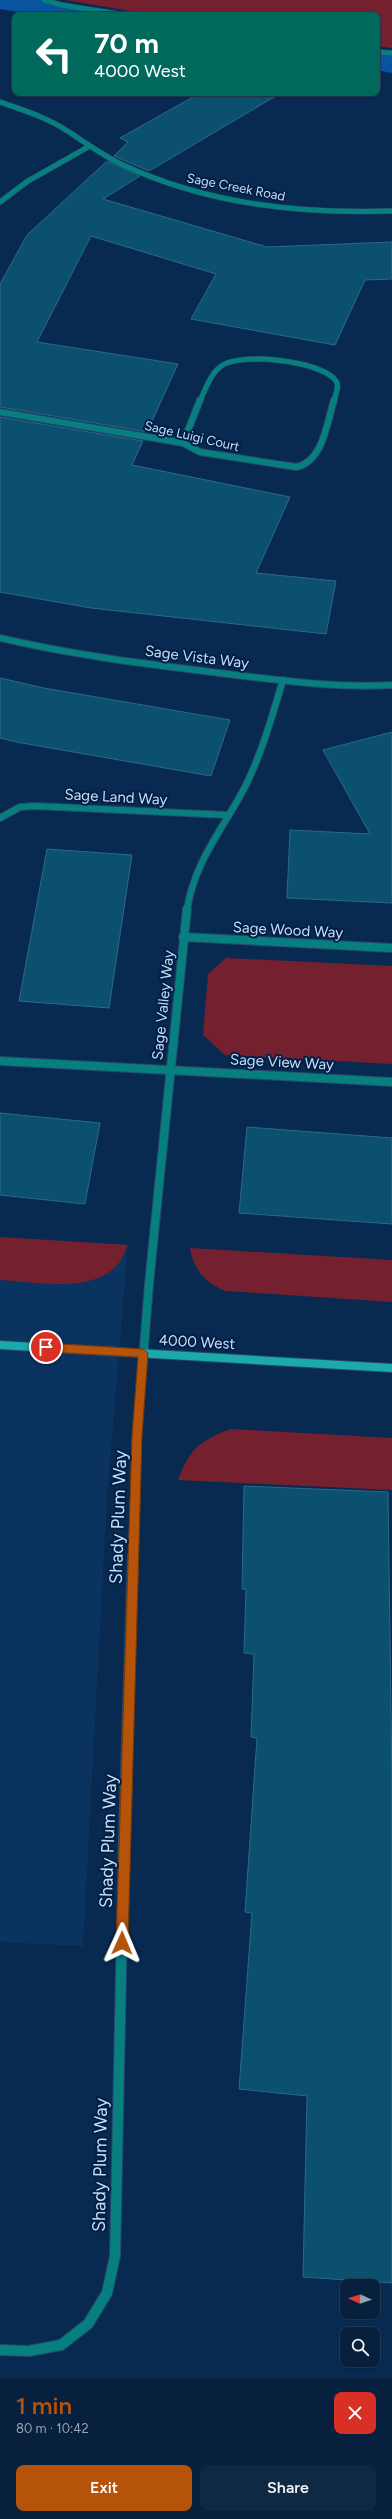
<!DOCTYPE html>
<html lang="en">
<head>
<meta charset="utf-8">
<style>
	:root { --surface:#06203d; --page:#0f2844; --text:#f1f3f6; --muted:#98a3b0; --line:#273e57; --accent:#b45309 }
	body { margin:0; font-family:Figtree,sans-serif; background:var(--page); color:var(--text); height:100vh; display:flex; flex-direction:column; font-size:15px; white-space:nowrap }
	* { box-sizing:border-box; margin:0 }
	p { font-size:13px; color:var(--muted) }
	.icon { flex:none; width:22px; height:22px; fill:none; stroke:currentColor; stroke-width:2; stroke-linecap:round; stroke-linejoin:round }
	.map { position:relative; height:2379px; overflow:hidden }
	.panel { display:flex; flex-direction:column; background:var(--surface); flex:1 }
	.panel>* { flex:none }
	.hud { position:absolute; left:12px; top:12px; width:368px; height:84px; border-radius:8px; box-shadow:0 1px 3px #0004,0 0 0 1px var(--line); background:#00695c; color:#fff; overflow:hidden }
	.needle { width:26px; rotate:274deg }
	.fabs { position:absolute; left:340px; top:2279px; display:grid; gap:8px }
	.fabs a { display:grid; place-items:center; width:40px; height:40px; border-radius:8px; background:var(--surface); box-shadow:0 1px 3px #0004,0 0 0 1px var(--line); font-size:20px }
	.pin { position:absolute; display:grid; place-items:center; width:34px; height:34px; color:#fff; margin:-17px; border:2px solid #fff; border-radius:50%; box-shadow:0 1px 4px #0007 }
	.me { position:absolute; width:44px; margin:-22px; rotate:1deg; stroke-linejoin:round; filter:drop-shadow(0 0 3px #0008) }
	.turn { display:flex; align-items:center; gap:14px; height:84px; padding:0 16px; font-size:18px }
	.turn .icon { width:52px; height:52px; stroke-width:2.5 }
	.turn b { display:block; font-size:28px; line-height:34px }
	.round { display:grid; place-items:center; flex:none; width:42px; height:42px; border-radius:8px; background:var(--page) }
	.overview { display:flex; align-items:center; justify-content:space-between; height:68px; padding:0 16px }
	h1 { font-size:24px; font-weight:600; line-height:30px; color:var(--accent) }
	.action { display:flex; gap:8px; margin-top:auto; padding:8px 16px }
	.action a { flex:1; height:46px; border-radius:8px; background:var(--accent); color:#fff; font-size:16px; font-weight:600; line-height:46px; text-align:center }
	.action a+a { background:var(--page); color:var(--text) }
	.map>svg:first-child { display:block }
</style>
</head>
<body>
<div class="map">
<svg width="392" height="2379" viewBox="0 0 392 2379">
	<rect width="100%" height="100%" fill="#082a51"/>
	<path fill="#0b3360" d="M 0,1237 L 128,1245 L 107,1497 L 83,1946 L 0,1942 Z"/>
	<g fill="#74202e">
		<path d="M 65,0 L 392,0 L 392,48 L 377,46 L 377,15 L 155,15 Z"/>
		<path d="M 226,958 L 392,966 L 392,1064 L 225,1055 L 203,1035 L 208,974 Z"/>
		<path d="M 0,1237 L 128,1245 C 125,1251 123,1259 118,1264 C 94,1294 34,1282 0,1280 Z"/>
		<path d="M 190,1248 L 392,1260 L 392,1302 L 226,1291 C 206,1284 193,1269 190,1248 Z"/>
		<path d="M 230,1429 L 392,1438 L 392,1490 L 178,1480 C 189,1449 200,1441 230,1429 Z"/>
	</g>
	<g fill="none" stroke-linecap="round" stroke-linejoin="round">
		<g fill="#0954a1" fill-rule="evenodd">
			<path d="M 0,0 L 52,0 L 100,9 L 105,15 L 38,15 L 0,9 Z"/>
			<path d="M 377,52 L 392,55 L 392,73 L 377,70 Z"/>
		</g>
	</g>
	<g fill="#0c5070" stroke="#2b6989">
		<path d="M 200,93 L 281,93 L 149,171 L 114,156 L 128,142 L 120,138 Z"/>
		<path d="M 107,161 L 140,176 L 103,199 L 267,247 L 392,242 L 392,279 L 365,280 L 335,345 L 191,319 L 216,274 L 91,236 L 37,342 L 178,364 L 147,432 L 0,407 L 0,284 L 27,235 Z"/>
		<path d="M 0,417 L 143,441 L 132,465 L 290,497 L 256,573 L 336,581 L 326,634 L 91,608 L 0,592 Z"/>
		<path d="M 0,678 L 44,688 L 230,720 L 211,776 L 16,742 L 0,738 Z"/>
		<path d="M 392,732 L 392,903 L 287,898 L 290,830 L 370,834 L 323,750 Z"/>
		<path d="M 47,849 L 132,855 L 109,1008 L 19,1001 Z"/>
		<path d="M 0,1113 L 100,1123 L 85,1204 L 0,1195 Z"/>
		<path d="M 247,1127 L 392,1138 L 392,1224 L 239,1213 Z"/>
		<path d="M 244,1486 L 388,1492 L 392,1785 L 392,2283 L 303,2277 L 307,2096 L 239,2089 L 252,1913 L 245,1912 L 257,1738 L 251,1737 L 254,1654 L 244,1653 L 246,1589 L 242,1589 Z"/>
	</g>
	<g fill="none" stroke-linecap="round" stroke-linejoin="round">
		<g stroke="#27476b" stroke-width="6">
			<g id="lane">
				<path d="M 44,0 L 61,5 L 125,15"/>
				<path d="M 377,52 L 392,53"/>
			</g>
		</g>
		<g stroke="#27476b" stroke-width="6">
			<g id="street-far3">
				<path d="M 0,102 C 24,110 48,118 69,132 C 86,143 102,155 121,164 C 206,204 298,214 392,211"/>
				<path d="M 0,202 L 28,181 L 88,147"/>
				<path d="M 200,401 C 205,390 210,375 220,367 C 237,351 324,361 336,381 C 340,386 335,395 334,401"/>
			</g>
		</g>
		<g stroke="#27476b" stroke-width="8">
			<g id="street-far2">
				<path d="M 0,412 L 183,443"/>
				<path d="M 183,443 L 200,452 L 296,467 C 323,462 327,423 334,400"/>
				<path d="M 183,443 L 200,400"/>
				<path d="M 0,638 C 72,655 146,664 219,673 C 277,680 334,688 392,685"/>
				<path d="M 0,818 L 20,807 L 35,806 L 227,815"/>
				<path d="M 187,910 C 194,862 223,829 245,787 C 262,753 272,716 283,680"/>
			</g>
		</g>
		<g stroke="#27476b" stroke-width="10">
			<g id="street-far1">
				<path d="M 183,937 L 392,948"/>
				<path d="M 0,1061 L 392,1082"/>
				<path d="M 133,1557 L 137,1436 L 149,1284 L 187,909"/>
			</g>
		</g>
		<g stroke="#27476b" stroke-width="12">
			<path id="street" d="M 0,2350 L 29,2351 L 61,2345 L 88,2324 L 107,2293 L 115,2256 L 124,1834 L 133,1556"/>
		</g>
		<g stroke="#27476b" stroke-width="10">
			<path id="secondary" d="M 0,1345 L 392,1368"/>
		</g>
		<use href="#lane" stroke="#077f7f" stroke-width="5"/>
		<use href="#street-far3" stroke="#077f7f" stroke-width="5"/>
		<use href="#street-far2" stroke="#077f7f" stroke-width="6"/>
		<use href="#street-far1" stroke="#077f7f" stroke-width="8"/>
		<use href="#street" stroke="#077f7f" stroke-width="10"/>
		<use href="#secondary" stroke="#1baaaa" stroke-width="8"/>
	</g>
	<path fill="#b45309" stroke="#753606" d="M 46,1343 L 143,1349 L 148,1353 L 142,1436 L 128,1943 L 122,1949 L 116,1943 L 132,1436 L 138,1357 L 46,1352 L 42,1347 Z"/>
	<g text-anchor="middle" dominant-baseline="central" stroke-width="4" stroke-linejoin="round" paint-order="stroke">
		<g font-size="13" fill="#c9ddf6" stroke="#002046">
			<text transform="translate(236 187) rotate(11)">Sage Creek Road</text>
			<text transform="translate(192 436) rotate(13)">Sage Luigi Court</text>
		</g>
		<g font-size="15" fill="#c9ddf6" stroke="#002046">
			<text transform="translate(197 657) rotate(7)">Sage Vista Way</text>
			<text transform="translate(116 797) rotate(3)">Sage Land Way</text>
			<text transform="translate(288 930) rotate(3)">Sage Wood Way</text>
			<text transform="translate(163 1005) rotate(-84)">Sage Valley Way</text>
			<text transform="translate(282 1062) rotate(3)">Sage View Way</text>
			<text transform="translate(197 1342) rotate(3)">4000 West</text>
		</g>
		<g font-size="18" fill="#c9ddf6" stroke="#002046">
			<text transform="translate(118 1517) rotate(-88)">Shady Plum Way</text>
			<text transform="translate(108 1841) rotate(-88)">Shady Plum Way</text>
			<text transform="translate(100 2165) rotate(-89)">Shady Plum Way</text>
		</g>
	</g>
</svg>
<div class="fabs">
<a><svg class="needle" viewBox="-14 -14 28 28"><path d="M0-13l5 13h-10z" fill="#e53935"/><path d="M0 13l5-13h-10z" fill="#98a3b0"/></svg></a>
<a><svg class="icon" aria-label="search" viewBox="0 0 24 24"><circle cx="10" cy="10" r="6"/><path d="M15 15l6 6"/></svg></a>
</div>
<div class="pin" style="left:46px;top:1347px;background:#d93025"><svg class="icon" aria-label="arrive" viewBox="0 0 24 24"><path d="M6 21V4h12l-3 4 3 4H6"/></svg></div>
<svg class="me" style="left:122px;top:1943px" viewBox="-20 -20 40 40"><path d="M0-17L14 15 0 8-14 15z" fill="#b45309" stroke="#fff" stroke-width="4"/></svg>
<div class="hud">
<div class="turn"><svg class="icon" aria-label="left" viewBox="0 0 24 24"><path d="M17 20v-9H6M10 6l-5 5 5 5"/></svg><div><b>70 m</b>4000 West</div></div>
</div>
</div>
<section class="panel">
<div class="overview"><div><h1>1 min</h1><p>80 m · 10:42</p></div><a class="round" style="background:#d93025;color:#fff"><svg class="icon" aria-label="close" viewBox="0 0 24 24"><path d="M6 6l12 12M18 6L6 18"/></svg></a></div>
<div class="action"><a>Exit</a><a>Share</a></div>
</section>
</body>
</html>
